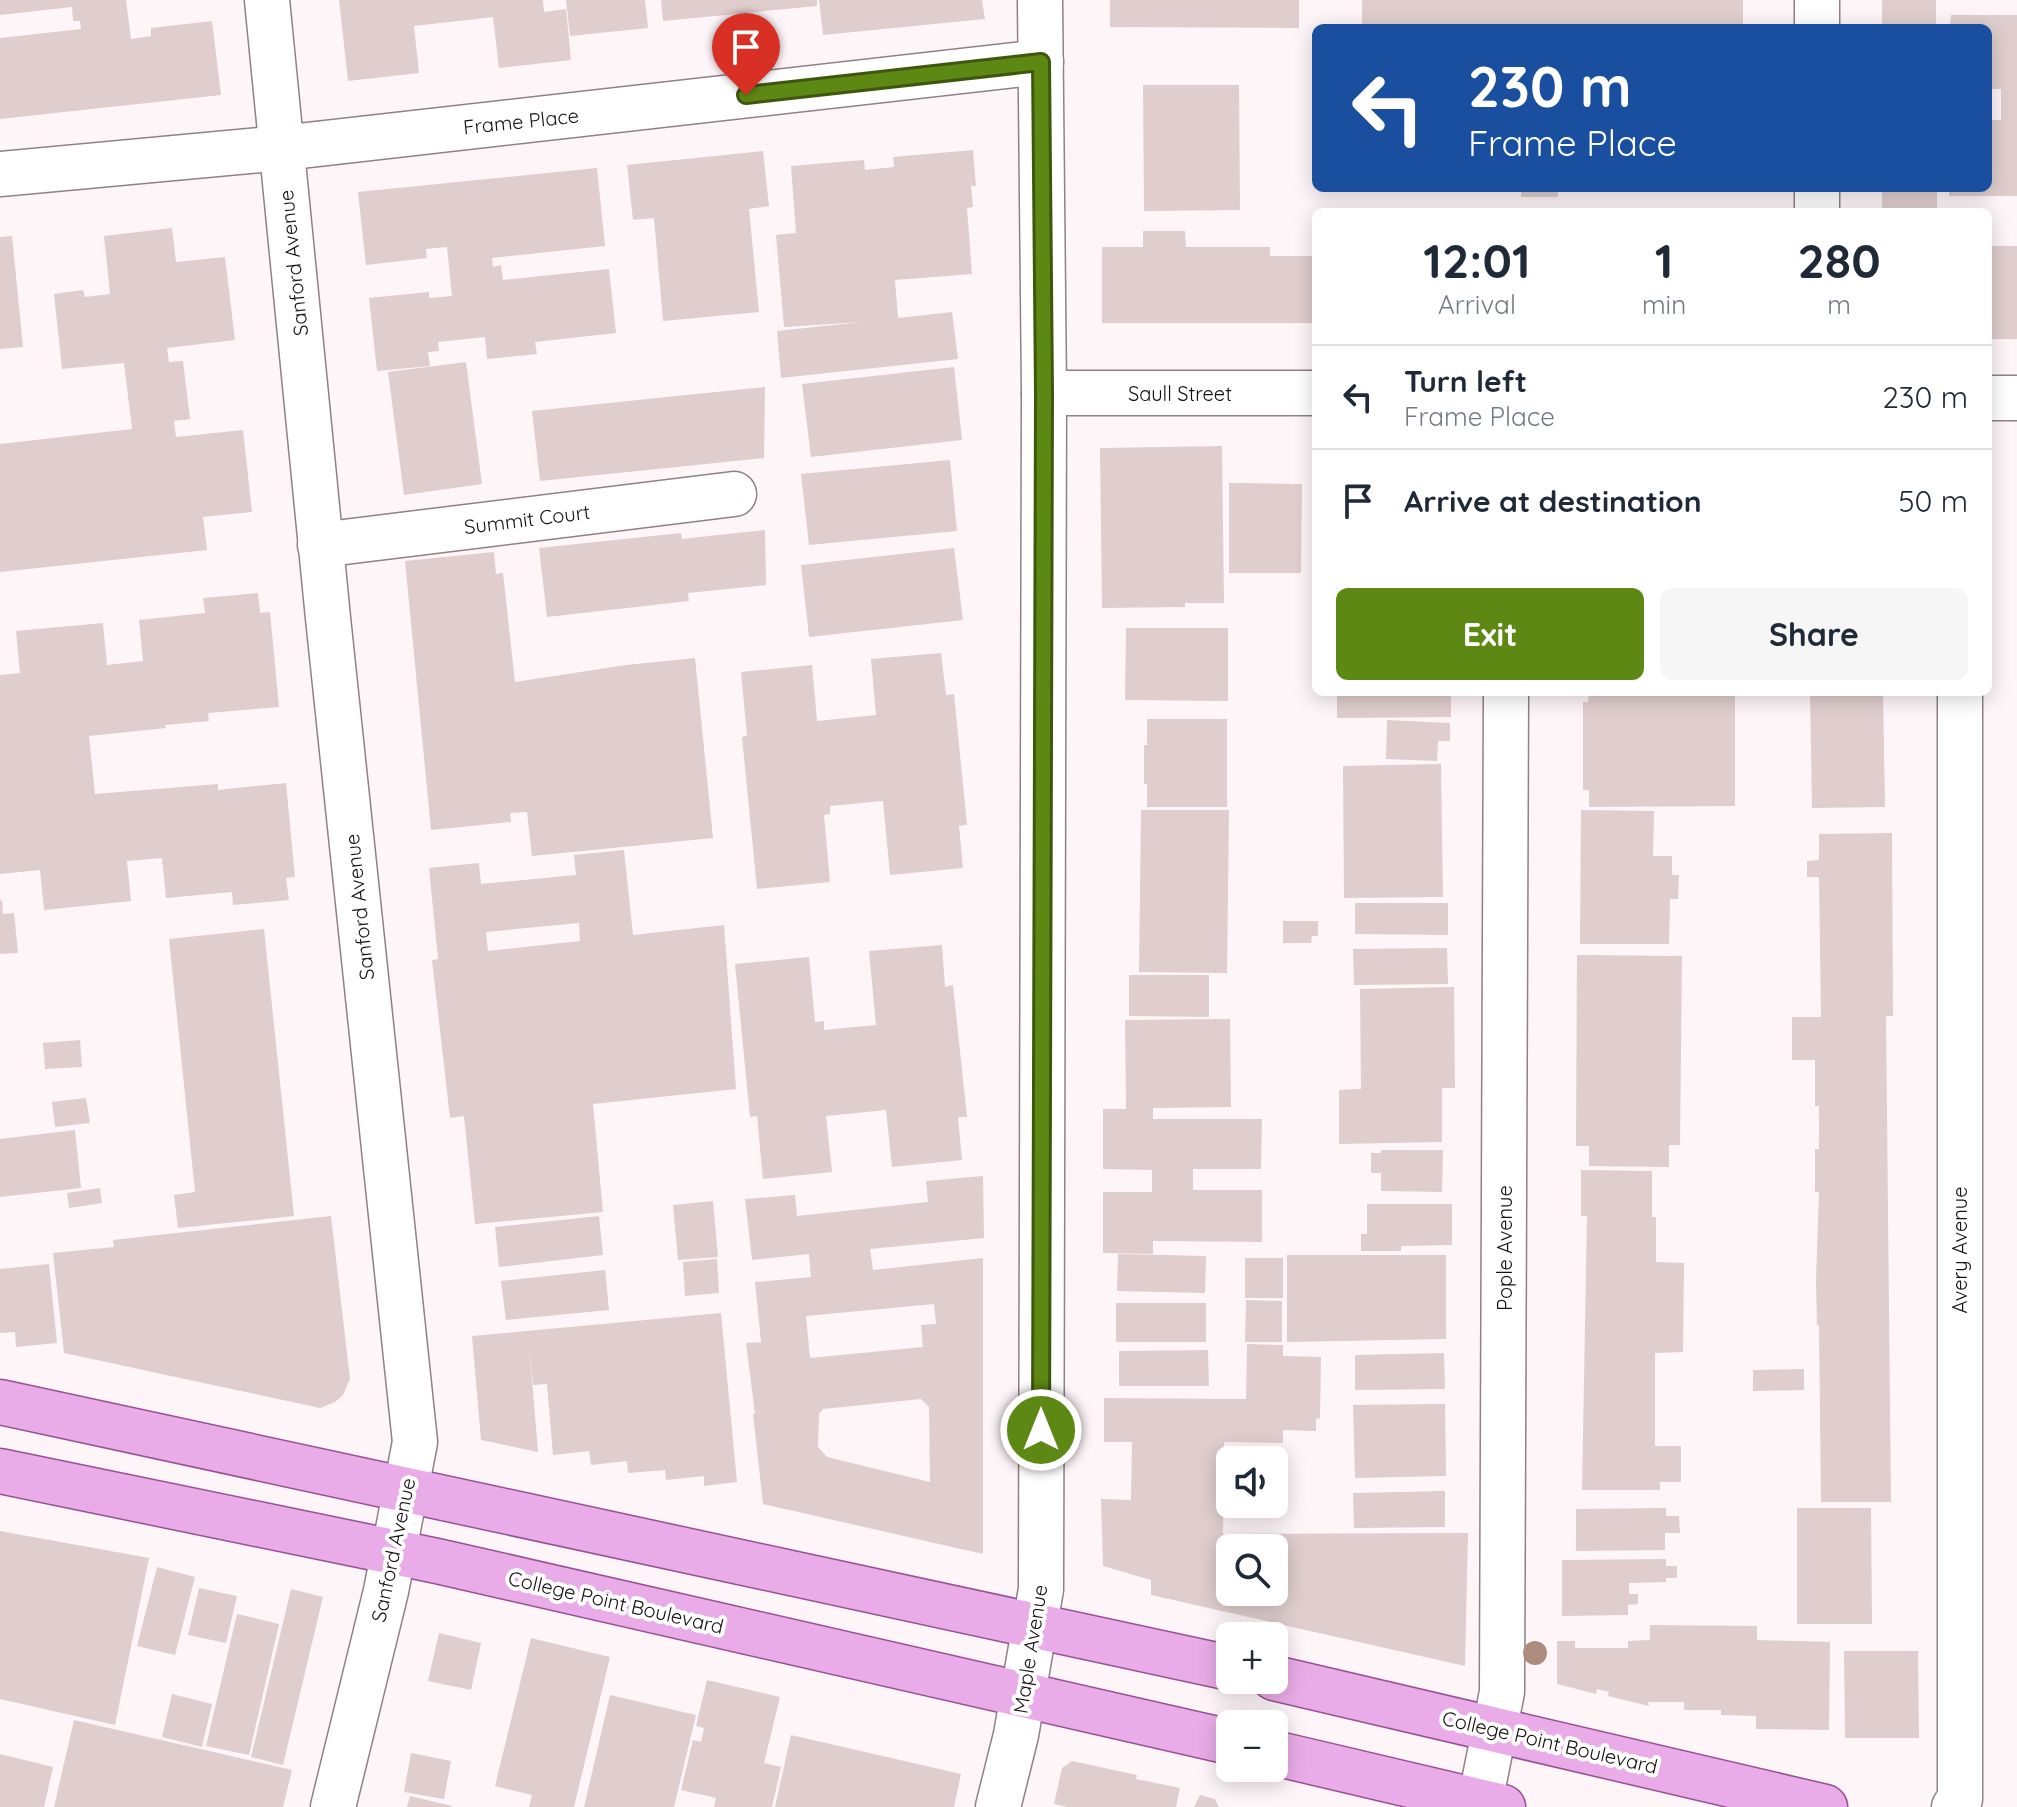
<!DOCTYPE html>
<html lang="en">
<head>
<meta charset="utf-8">
<style>
	:root { --surface:#fff; --page:#f6f6f7; --text:#1f2937; --muted:#747a83; --line:#e0e1e3; --accent:#5e8814 }
	body { margin:0; font-family:Quicksand,sans-serif; background:var(--page); color:var(--text); height:100vh; display:flex; flex-direction:column; font-size:30px; white-space:nowrap }
	* { box-sizing:border-box; margin:0 }
	p { font-size:26px; color:var(--muted) }
	.icon { flex:none; width:44px; height:44px; fill:none; stroke:currentColor; stroke-width:2; stroke-linecap:round; stroke-linejoin:round }
	.map { position:relative; flex:1; overflow:hidden }
	.panel { position:absolute; left:1312px; top:208px; width:680px; height:488px; display:flex; flex-direction:column; background:var(--surface); border-radius:12px; box-shadow:0 4px 20px #0003 }
	.panel>* { flex:none }
	.hud { position:absolute; left:1312px; top:24px; width:680px; height:168px; border-radius:12px; box-shadow:0 4px 20px #0003; background:#1a4fa0; color:#fff; overflow:hidden }
	.fabs { position:absolute; left:1216px; top:1446px; display:grid; gap:16px }
	.fabs a { display:grid; place-items:center; width:72px; height:72px; border-radius:12px; background:var(--surface); box-shadow:0 4px 20px #0003; font-size:40px }
	.pin { position:absolute; display:grid; place-items:center; width:68px; height:68px; color:#fff; margin:-82px -34px; border-radius:50% 50% 50% 0; rotate:-45deg; box-shadow:0 0 8px #0007 }
	.pin .icon { rotate:45deg }
	.me { position:absolute; width:88px; margin:-44px; rotate:0deg; stroke-linejoin:round; filter:drop-shadow(0 0 6px #0008) }
	.turn { display:flex; align-items:center; gap:28px; height:168px; padding:0 24px; font-size:36px }
	.turn .icon { width:104px; height:104px; stroke-width:2.5 }
	.turn b { display:block; font-size:56px; line-height:68px }
	.eta { display:flex; justify-content:space-evenly; align-items:center; height:136px; text-align:center }
	.eta b { font-size:48px; font-weight:700; line-height:56px }
	.cta { display:flex; gap:16px; margin-top:auto; padding:16px 24px }
	.cta a { flex:1; height:92px; border-radius:12px; background:var(--accent); color:#fff; font-size:32px; font-weight:700; line-height:92px; text-align:center }
	.cta a+a { background:var(--page); color:var(--text) }
	ul { padding:0; list-style:none }
	li { display:flex; align-items:center; gap:24px; height:104px; padding:0 24px; border-top:2px solid var(--line) }
	li div { flex:1 }
	li b { display:block; font-size:30px }
	li em { font-style:normal }
	.map>svg:first-child { display:block }
</style>
</head>
<body>
<div class="map">
<svg width="2017" height="1807" viewBox="0 0 2017 1807">
	<rect width="100%" height="100%" fill="#fef5f8"/>
	<g fill="#dfcecd" fill-rule="evenodd">
		<path d="M 0,0 L 126,0 L 131,39 L 151,36 L 151,28 L 212,21 L 221,95 L 0,119 L 0,38 L 81,29 L 80,21 L 73,21 L 72,7 L 0,15 Z"/>
		<path d="M 339,0 L 543,0 L 544,12 L 566,9 L 571,60 L 499,68 L 493,17 L 414,26 L 419,73 L 348,81 Z"/>
		<path d="M 566,0 L 645,0 L 648,28 L 570,36 Z"/>
		<path d="M 661,0 L 817,0 L 817,6 L 663,21 Z"/>
		<path d="M 819,0 L 982,0 L 985,19 L 823,35 Z"/>
		<path d="M 1110,0 L 1299,0 L 1299,28 L 1110,27 Z"/>
		<rect x="1362" y="0" width="381" height="28"/>
		<path d="M 1882,0 L 1936,0 L 1936,25 L 1950,25 L 1951,15 L 2017,15 L 2017,196 L 1949,196 L 1949,188 L 1988,188 L 1988,120 L 2001,120 L 2001,89 L 1988,89 L 1988,28 L 1882,28 Z"/>
		<path d="M 1143,85 L 1239,85 L 1240,210 L 1144,211 Z"/>
		<path d="M 973,150 L 976,186 L 971,186 L 973,207 L 967,208 L 972,274 L 895,280 L 898,318 L 952,312 L 958,359 L 781,378 L 777,331 L 862,322 L 784,327 L 776,235 L 796,233 L 791,166 L 864,160 L 865,170 L 894,167 L 893,157 Z"/>
		<path d="M 763,151 L 769,206 L 749,209 L 759,312 L 663,321 L 654,218 L 633,220 L 627,165 Z"/>
		<path d="M 597,168 L 605,246 L 492,258 L 493,267 L 501,265 L 503,280 L 609,269 L 616,333 L 535,342 L 537,354 L 487,359 L 485,337 L 438,342 L 439,351 L 428,352 L 430,366 L 377,371 L 369,298 L 429,292 L 429,298 L 452,296 L 447,247 L 426,249 L 427,258 L 366,265 L 358,192 Z"/>
		<rect x="1521" y="188" width="37" height="9"/>
		<rect x="1882" y="188" width="55" height="24"/>
		<path d="M 172,228 L 176,262 L 225,257 L 235,340 L 167,348 L 169,362 L 183,361 L 190,419 L 174,421 L 176,437 L 243,430 L 252,512 L 203,517 L 207,550 L 0,572 L 0,444 L 132,429 L 124,363 L 62,369 L 54,294 L 83,290 L 85,297 L 110,294 L 104,236 Z"/>
		<path d="M 1143,231 L 1185,231 L 1186,247 L 1270,247 L 1270,256 L 1316,256 L 1316,323 L 1102,323 L 1102,247 L 1143,247 Z"/>
		<path d="M 12,236 L 23,347 L 0,349 L 0,237 Z"/>
		<rect x="1988" y="246" width="29" height="93"/>
		<path d="M 466,362 L 482,484 L 404,495 L 388,372 Z"/>
		<path d="M 954,367 L 962,440 L 811,457 L 802,384 Z"/>
		<path d="M 765,387 L 764,458 L 540,481 L 532,411 Z"/>
		<path d="M 1222,446 L 1224,603 L 1185,603 L 1185,607 L 1102,608 L 1100,448 Z"/>
		<path d="M 950,460 L 957,531 L 809,545 L 801,474 Z"/>
		<path d="M 1229,483 L 1302,484 L 1301,573 L 1229,573 Z"/>
		<path d="M 765,530 L 766,585 L 688,593 L 689,601 L 547,617 L 539,548 L 681,533 L 682,539 Z"/>
		<path d="M 954,548 L 963,620 L 809,637 L 801,565 Z"/>
		<path d="M 494,552 L 496,574 L 503,573 L 515,682 L 626,665 L 695,658 L 713,838 L 532,856 L 527,812 L 510,813 L 511,822 L 431,830 L 405,561 Z"/>
		<path d="M 258,593 L 260,613 L 270,612 L 279,707 L 208,713 L 209,721 L 165,725 L 166,728 L 89,736 L 95,794 L 218,784 L 218,790 L 286,783 L 295,877 L 286,878 L 289,900 L 233,905 L 232,892 L 166,898 L 162,858 L 127,861 L 131,901 L 44,910 L 40,870 L 0,874 L 0,675 L 20,673 L 16,631 L 103,623 L 107,665 L 143,661 L 139,620 L 205,613 L 203,598 Z"/>
		<path d="M 1126,628 L 1228,628 L 1228,701 L 1125,700 Z"/>
		<path d="M 941,653 L 946,695 L 954,694 L 967,825 L 959,826 L 963,868 L 890,875 L 883,801 L 830,806 L 830,814 L 824,815 L 830,882 L 757,889 L 742,737 L 747,736 L 741,672 L 812,665 L 817,721 L 876,715 L 871,659 Z"/>
		<path d="M 1337,692 L 1451,692 L 1451,717 L 1337,718 Z"/>
		<path d="M 1589,692 L 1735,692 L 1735,806 L 1589,807 L 1589,790 L 1583,790 L 1583,702 L 1588,702 Z"/>
		<path d="M 1810,692 L 1883,692 L 1885,807 L 1812,808 Z"/>
		<path d="M 1147,719 L 1227,719 L 1227,807 L 1147,807 L 1147,784 L 1144,784 L 1144,745 L 1147,745 Z"/>
		<path d="M 1387,720 L 1450,723 L 1450,741 L 1438,741 L 1437,761 L 1386,759 Z"/>
		<path d="M 1441,764 L 1443,897 L 1344,898 L 1343,766 Z"/>
		<path d="M 1141,810 L 1229,810 L 1227,973 L 1139,972 Z"/>
		<path d="M 1581,810 L 1654,811 L 1653,856 L 1672,856 L 1672,875 L 1679,875 L 1678,899 L 1670,899 L 1669,944 L 1580,944 Z"/>
		<path d="M 1892,833 L 1893,1016 L 1886,1016 L 1891,1502 L 1821,1502 L 1819,1325 L 1817,1325 L 1816,1280 L 1819,1192 L 1815,1192 L 1815,1149 L 1819,1149 L 1819,1106 L 1815,1106 L 1815,1060 L 1792,1060 L 1792,1017 L 1821,1017 L 1819,877 L 1807,877 L 1807,861 L 1819,860 L 1819,834 Z"/>
		<path d="M 624,850 L 633,935 L 724,925 L 736,1089 L 593,1104 L 603,1212 L 475,1224 L 464,1116 L 450,1118 L 432,960 L 438,959 L 429,868 L 479,863 L 481,884 L 576,875 L 574,855 ZM 579,923 L 580,941 L 488,951 L 486,932 Z"/>
		<path d="M 2,900 L 3,914 L 14,913 L 18,953 L 0,954 L 0,901 Z"/>
		<path d="M 1355,903 L 1448,903 L 1448,935 L 1355,934 Z"/>
		<path d="M 1283,921 L 1318,921 L 1318,936 L 1312,936 L 1311,943 L 1283,943 Z"/>
		<path d="M 264,929 L 294,1216 L 178,1228 L 174,1195 L 195,1192 L 169,939 Z"/>
		<path d="M 942,945 L 945,987 L 953,985 L 967,1117 L 958,1117 L 962,1160 L 892,1167 L 886,1110 L 826,1116 L 832,1172 L 763,1179 L 757,1116 L 750,1117 L 735,964 L 809,957 L 815,1022 L 824,1021 L 824,1030 L 876,1025 L 869,951 Z"/>
		<path d="M 1447,948 L 1448,984 L 1354,985 L 1353,949 Z"/>
		<path d="M 1577,955 L 1682,956 L 1680,1145 L 1669,1145 L 1669,1167 L 1589,1166 L 1589,1146 L 1576,1146 Z"/>
		<path d="M 1129,975 L 1209,975 L 1209,1017 L 1129,1016 Z"/>
		<path d="M 1454,987 L 1455,1088 L 1442,1088 L 1442,1142 L 1339,1144 L 1339,1090 L 1361,1089 L 1360,989 Z"/>
		<path d="M 1230,1019 L 1231,1107 L 1153,1108 L 1153,1119 L 1262,1119 L 1261,1169 L 1193,1169 L 1193,1190 L 1262,1190 L 1262,1242 L 1153,1241 L 1153,1254 L 1103,1253 L 1103,1192 L 1152,1192 L 1152,1170 L 1103,1169 L 1103,1109 L 1126,1109 L 1125,1020 Z"/>
		<path d="M 80,1040 L 82,1067 L 45,1069 L 43,1043 Z"/>
		<path d="M 86,1098 L 90,1123 L 55,1127 L 52,1102 Z"/>
		<path d="M 75,1130 L 81,1188 L 0,1197 L 0,1139 Z"/>
		<path d="M 1381,1150 L 1443,1150 L 1442,1192 L 1381,1191 L 1381,1173 L 1371,1173 L 1371,1153 L 1381,1153 Z"/>
		<path d="M 1581,1170 L 1652,1171 L 1652,1217 L 1656,1217 L 1656,1262 L 1684,1263 L 1683,1352 L 1655,1353 L 1655,1446 L 1681,1446 L 1681,1482 L 1660,1482 L 1660,1490 L 1582,1490 L 1587,1216 L 1581,1216 Z"/>
		<path d="M 983,1176 L 984,1238 L 870,1249 L 873,1270 L 983,1258 L 983,1554 L 763,1504 L 753,1414 L 755,1414 L 746,1343 L 761,1342 L 755,1282 L 811,1277 L 809,1254 L 752,1260 L 745,1199 L 795,1195 L 797,1216 L 928,1202 L 926,1181 ZM 934,1304 L 936,1324 L 921,1325 L 923,1347 L 810,1358 L 806,1316 ZM 921,1399 L 929,1407 L 930,1482 L 827,1457 L 818,1447 L 819,1414 L 823,1409 Z"/>
		<path d="M 100,1188 L 102,1203 L 69,1208 L 67,1193 Z"/>
		<path d="M 713,1201 L 718,1257 L 678,1260 L 673,1205 Z"/>
		<path d="M 1367,1204 L 1452,1204 L 1452,1245 L 1401,1246 L 1401,1251 L 1361,1251 L 1361,1234 L 1367,1234 Z"/>
		<path d="M 331,1216 L 350,1379 L 343,1395 L 335,1402 L 320,1408 L 64,1353 L 53,1253 L 114,1247 L 113,1240 Z"/>
		<path d="M 599,1216 L 603,1255 L 499,1267 L 495,1227 Z"/>
		<path d="M 1118,1254 L 1206,1256 L 1205,1293 L 1117,1291 Z"/>
		<path d="M 1287,1255 L 1446,1255 L 1446,1339 L 1287,1342 Z"/>
		<rect x="1245" y="1258" width="38" height="40"/>
		<path d="M 717,1259 L 719,1293 L 685,1296 L 683,1262 Z"/>
		<path d="M 49,1264 L 57,1343 L 16,1347 L 15,1332 L 0,1333 L 0,1269 Z"/>
		<path d="M 605,1270 L 609,1310 L 506,1320 L 501,1281 Z"/>
		<path d="M 1246,1300 L 1282,1301 L 1282,1342 L 1245,1342 Z"/>
		<rect x="1116" y="1303" width="90" height="39"/>
		<path d="M 721,1313 L 737,1482 L 704,1486 L 704,1476 L 666,1480 L 665,1470 L 628,1473 L 627,1461 L 591,1465 L 589,1451 L 553,1455 L 547,1384 L 533,1385 L 529,1343 L 538,1452 L 481,1440 L 472,1336 Z"/>
		<path d="M 1247,1344 L 1283,1345 L 1283,1356 L 1321,1357 L 1320,1419 L 1316,1418 L 1316,1431 L 1283,1430 L 1283,1443 L 1224,1442 L 1223,1534 L 1468,1533 L 1465,1666 L 1151,1595 L 1151,1580 L 1103,1566 L 1101,1499 L 1131,1500 L 1132,1442 L 1104,1442 L 1104,1398 L 1246,1399 ZM 1230,1548 L 1274,1548 L 1274,1592 L 1230,1592 Z"/>
		<path d="M 1208,1350 L 1209,1386 L 1119,1386 L 1119,1351 Z"/>
		<path d="M 1444,1353 L 1445,1389 L 1355,1390 L 1355,1355 Z"/>
		<path d="M 1804,1369 L 1804,1390 L 1753,1391 L 1753,1370 Z"/>
		<path d="M 1445,1404 L 1446,1476 L 1355,1478 L 1353,1405 Z"/>
		<path d="M 1445,1491 L 1445,1527 L 1354,1528 L 1353,1493 Z"/>
		<path d="M 1666,1508 L 1666,1516 L 1679,1516 L 1680,1533 L 1665,1533 L 1665,1550 L 1576,1551 L 1576,1509 Z"/>
		<path d="M 1797,1508 L 1871,1508 L 1872,1624 L 1797,1624 Z"/>
		<path d="M 0,1531 L 149,1558 L 115,1725 L 0,1699 Z"/>
		<path d="M 1666,1559 L 1666,1566 L 1677,1566 L 1677,1578 L 1666,1578 L 1666,1582 L 1629,1583 L 1629,1594 L 1638,1594 L 1638,1604 L 1628,1605 L 1628,1615 L 1562,1616 L 1562,1560 Z"/>
		<path d="M 157,1567 L 195,1577 L 175,1655 L 137,1646 Z"/>
		<path d="M 199,1588 L 237,1596 L 226,1643 L 188,1635 Z"/>
		<path d="M 291,1589 L 323,1597 L 283,1765 L 251,1757 Z"/>
		<path d="M 237,1614 L 279,1624 L 249,1755 L 206,1746 Z"/>
		<path d="M 1650,1625 L 1757,1626 L 1757,1640 L 1830,1642 L 1829,1730 L 1756,1729 L 1756,1716 L 1721,1715 L 1721,1710 L 1684,1710 L 1684,1702 L 1648,1702 L 1649,1706 L 1608,1696 L 1609,1692 L 1597,1689 L 1596,1694 L 1557,1684 L 1557,1641 L 1575,1641 L 1575,1648 L 1628,1648 L 1628,1641 L 1650,1640 Z"/>
		<path d="M 439,1633 L 481,1643 L 471,1690 L 428,1681 Z"/>
		<path d="M 531,1638 L 610,1657 L 574,1807 L 529,1807 L 532,1795 L 495,1786 Z"/>
		<path d="M 1844,1651 L 1918,1651 L 1919,1738 L 1845,1738 Z"/>
		<path d="M 707,1680 L 780,1697 L 764,1763 L 781,1767 L 772,1807 L 714,1807 L 716,1798 L 681,1790 L 693,1740 L 701,1742 L 704,1728 L 696,1726 Z"/>
		<path d="M 172,1694 L 212,1704 L 202,1747 L 162,1737 Z"/>
		<path d="M 610,1695 L 696,1715 L 674,1807 L 584,1807 Z"/>
		<path d="M 74,1720 L 292,1770 L 283,1807 L 54,1807 Z"/>
		<path d="M 791,1735 L 961,1774 L 954,1807 L 775,1807 Z"/>
		<path d="M 411,1753 L 451,1761 L 444,1799 L 404,1792 Z"/>
		<path d="M 0,1754 L 53,1767 L 44,1807 L 0,1807 Z"/>
		<path d="M 1072,1761 L 1137,1775 L 1136,1779 L 1180,1788 L 1176,1807 L 1067,1807 L 1054,1804 L 1062,1768 Z"/>
		<path d="M 1200,1795 L 1215,1799 L 1219,1807 L 1194,1807 Z"/>
		<path d="M 410,1796 L 452,1806 L 452,1807 L 407,1807 Z"/>
	</g>
	<g fill="none" stroke-linecap="round" stroke-linejoin="round">
		<g stroke="#8f8186" stroke-width="47">
			<g id="minor">
				<path d="M 267,0 L 328,618 L 415,1442 L 386,1591 L 333,1807"/>
				<path d="M 1817,28 L 1817,0"/>
				<path d="M 0,174 L 282,148 L 1041,62"/>
				<path d="M 1817,212 L 1817,188"/>
				<path d="M 1044,393 L 1316,393"/>
				<path d="M 1988,398 L 2017,398"/>
				<path d="M 320,545 L 734,494"/>
				<path d="M 1480,1802 L 1502,1692 L 1506,692"/>
				<path d="M 998,1807 L 1016,1735 L 1041,1589 L 1044,393 L 1040,0"/>
				<path d="M 1954,1807 L 1960,1799 L 1960,692"/>
			</g>
		</g>
		<g stroke="#975193" stroke-width="47">
			<g id="major">
				<path d="M 0,1402 L 1230,1668"/>
				<path d="M 0,1471 L 437,1561 L 1230,1742"/>
				<path d="M 1274,1678 L 1825,1807"/>
				<path d="M 1274,1753 L 1503,1807"/>
			</g>
		</g>
		<use href="#minor" stroke="#fff" stroke-width="44"/>
		<use href="#major" stroke="#eaace8" stroke-width="44"/>
	</g>
	<circle fill="#ae8c7d" cx="1535" cy="1653" r="12"/>
	<g fill="none" stroke-linecap="round" stroke-linejoin="round">
		<g stroke="#3d580d" stroke-width="20">
			<path id="route" d="M 746,95 L 1041,62 L 1044,393 L 1041,1430"/>
		</g>
		<use href="#route" stroke="#5e8814" stroke-width="14"/>
	</g>
	<g text-anchor="middle" dominant-baseline="central" stroke-width="8" stroke-linejoin="round" paint-order="stroke">
		<g font-size="20" fill="#161012" stroke="#fff">
			<text transform="translate(521 121) rotate(-6)">Frame Place</text>
			<text transform="translate(293 263) rotate(-96)">Sanford Avenue</text>
			<text x="1180" y="393">Saull Street</text>
			<text transform="translate(527 519) rotate(-7)">Summit Court</text>
			<text transform="translate(359 907) rotate(-96)">Sanford Avenue</text>
			<text transform="translate(1504 1248) rotate(-90)">Pople Avenue</text>
			<text transform="translate(1959 1250) rotate(-90)">Avery Avenue</text>
			<text transform="translate(393 1550) rotate(-78)">Sanford Avenue</text>
			<text transform="translate(616 1602) rotate(13)">College Point Boulevard</text>
			<text transform="translate(1030 1649) rotate(-81)">Maple Avenue</text>
			<text transform="translate(1550 1742) rotate(13)">College Point Boulevard</text>
		</g>
	</g>
</svg>
<div class="fabs">
<a><svg class="icon" aria-label="sound" viewBox="0 0 24 24"><path d="M4 9h4l5-4v14l-5-4H4zM17 9q2 3 0 6"/></svg></a>
<a><svg class="icon" aria-label="search" viewBox="0 0 24 24"><circle cx="10" cy="10" r="6"/><path d="M15 15l6 6"/></svg></a>
<a>+</a>
<a>−</a>
</div>
<div class="pin" style="left:746px;top:95px;background:#d93025"><svg class="icon" aria-label="arrive" viewBox="0 0 24 24"><path d="M6 21V4h12l-3 4 3 4H6"/></svg></div>
<svg class="me" style="left:1041px;top:1430px" viewBox="-20 -20 40 40"><circle r="17" fill="#5e8814" stroke="#fff" stroke-width="3"/><path d="M0-11L8 9 0 5-8 9z" fill="#fff"/></svg>
<div class="hud">
<div class="turn"><svg class="icon" aria-label="left" viewBox="0 0 24 24"><path d="M17 20v-9H6M10 6l-5 5 5 5"/></svg><div><b>230 m</b>Frame Place</div></div>
</div>
<section class="panel">
<div class="eta">
<div><b>12:01</b><p>Arrival</p></div>
<div><b>1</b><p>min</p></div>
<div><b>280</b><p>m</p></div>
</div>
<ul>
<li><svg class="icon" aria-label="left" viewBox="0 0 24 24"><path d="M17 20v-9H6M10 6l-5 5 5 5"/></svg><div><b>Turn left</b><p>Frame Place</p></div><em>230 m</em></li>
<li><svg class="icon" aria-label="arrive" viewBox="0 0 24 24"><path d="M6 21V4h12l-3 4 3 4H6"/></svg><div><b>Arrive at destination</b></div><em>50 m</em></li>
</ul>
<div class="cta"><a>Exit</a><a>Share</a></div>
</section>
</div>
</body>
</html>
